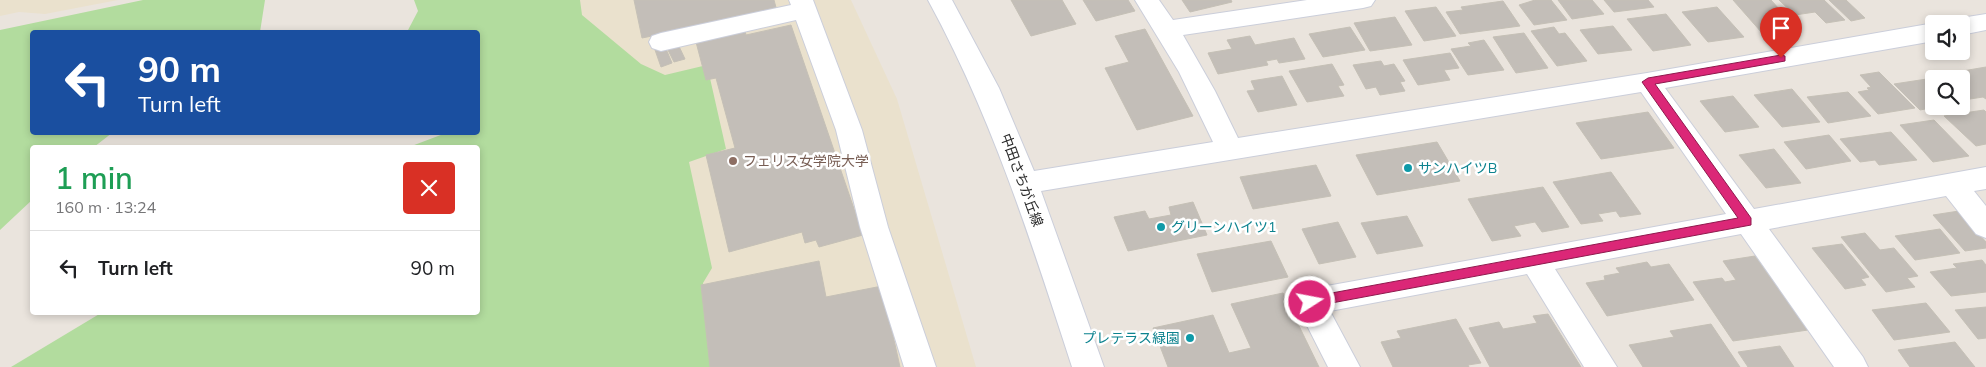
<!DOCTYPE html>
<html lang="en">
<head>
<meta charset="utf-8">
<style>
	:root { --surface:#fff; --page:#f2f2f2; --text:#202124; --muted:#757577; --line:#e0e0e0 }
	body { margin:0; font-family:Mulish,"Noto Sans JP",sans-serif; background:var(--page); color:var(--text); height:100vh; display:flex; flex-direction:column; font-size:19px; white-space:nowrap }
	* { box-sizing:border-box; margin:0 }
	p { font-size:16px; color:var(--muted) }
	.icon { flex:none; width:28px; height:28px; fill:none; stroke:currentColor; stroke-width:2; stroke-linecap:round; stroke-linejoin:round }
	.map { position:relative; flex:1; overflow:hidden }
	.panel { position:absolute; left:30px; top:145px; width:450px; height:170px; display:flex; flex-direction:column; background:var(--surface); border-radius:5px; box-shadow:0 2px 8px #0003 }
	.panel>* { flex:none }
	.guide { position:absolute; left:30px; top:30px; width:450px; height:105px; border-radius:5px; box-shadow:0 2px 8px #0003; background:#1a4fa0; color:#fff; overflow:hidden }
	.tools { position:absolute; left:1925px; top:15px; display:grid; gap:10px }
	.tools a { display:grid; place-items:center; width:45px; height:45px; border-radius:5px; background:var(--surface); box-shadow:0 2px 8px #0003; font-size:25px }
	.pin { position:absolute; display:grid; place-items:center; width:42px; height:42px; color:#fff; margin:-51px -21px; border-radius:50% 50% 50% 0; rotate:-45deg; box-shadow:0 0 5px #0007 }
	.pin .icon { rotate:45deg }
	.me { position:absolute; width:55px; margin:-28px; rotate:79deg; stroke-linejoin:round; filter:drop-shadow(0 0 4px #0008) }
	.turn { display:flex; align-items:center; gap:18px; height:105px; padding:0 25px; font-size:22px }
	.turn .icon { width:65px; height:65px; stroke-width:2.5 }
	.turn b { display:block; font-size:35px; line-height:42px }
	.round { display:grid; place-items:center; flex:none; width:52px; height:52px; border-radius:5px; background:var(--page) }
	.head { display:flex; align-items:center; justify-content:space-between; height:85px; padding:0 25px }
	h1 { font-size:30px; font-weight:600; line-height:38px; color:#1e9e55 }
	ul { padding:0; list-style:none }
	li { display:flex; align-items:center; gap:15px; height:75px; padding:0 25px; border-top:1px solid var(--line) }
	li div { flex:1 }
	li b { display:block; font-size:19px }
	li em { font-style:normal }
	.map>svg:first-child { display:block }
</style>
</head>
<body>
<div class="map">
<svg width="1986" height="367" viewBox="0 0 1986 367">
	<rect width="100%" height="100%" fill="#eae4dd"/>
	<g fill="#eae1cd">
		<path d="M 0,0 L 118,0 L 45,14 L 19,12 L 0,16 Z"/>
		<path d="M 540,0 L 851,0 L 897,99 L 976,367 L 606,367 Z"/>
	</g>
	<g fill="#b2dc9e">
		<path d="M 143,0 L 265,0 L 260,32 L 32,32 L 32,132 L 112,133 L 94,147 L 32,148 L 32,200 L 0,230 L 0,30 Z"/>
		<path d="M 414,0 L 580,0 L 582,15 L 641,64 L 665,75 L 707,65 L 726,149 L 689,162 L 712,268 L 703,283 L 713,367 L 11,367 L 101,313 L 478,312 L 478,148 L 409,147 L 446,133 L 478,132 L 478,32 L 407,32 L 418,11 Z"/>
	</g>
	<g fill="#c3beb8" stroke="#c5c0b6">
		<path d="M 634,0 L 774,0 L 777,11 L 642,38 Z"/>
		<path d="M 1011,0 L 1062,0 L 1076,24 L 1031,36 Z"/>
		<path d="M 1083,0 L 1128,0 L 1135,11 L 1096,21 Z"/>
		<path d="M 1182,0 L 1231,0 L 1232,2 L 1190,12 Z"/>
		<path d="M 1551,0 L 1567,20 L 1534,25 L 1519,5 L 1535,0 Z"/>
		<path d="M 1558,0 L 1592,0 L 1604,14 L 1572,19 Z"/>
		<path d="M 1604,0 L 1648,0 L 1654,7 L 1614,12 Z"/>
		<path d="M 1733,0 L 1771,0 L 1796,28 L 1762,33 Z"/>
		<path d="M 1779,0 L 1824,0 L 1845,20 L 1826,23 L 1815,12 L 1795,15 Z"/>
		<path d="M 1829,0 L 1846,0 L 1865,18 L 1851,21 Z"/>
		<path d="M 1503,1 L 1520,26 L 1460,34 L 1446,12 L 1463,10 L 1461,7 Z"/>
		<path d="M 1436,7 L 1456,36 L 1424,41 L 1405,11 Z"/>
		<path d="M 1717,7 L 1744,37 L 1708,42 L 1682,12 Z"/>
		<path d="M 1666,14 L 1691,45 L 1653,51 L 1627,19 Z"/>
		<path d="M 1395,17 L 1412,45 L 1370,51 L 1354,23 Z"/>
		<path d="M 791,25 L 863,235 L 819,247 L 816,240 L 805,243 L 802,232 L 729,252 L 706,155 L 735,148 L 716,78 L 706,80 L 696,42 L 745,31 L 746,35 Z"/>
		<path d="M 1613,26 L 1632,50 L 1598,54 L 1580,30 Z"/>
		<path d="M 1350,27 L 1365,50 L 1323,57 L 1309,34 Z"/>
		<path d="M 1554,27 L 1559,34 L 1565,33 L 1587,61 L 1557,66 L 1531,31 Z"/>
		<path d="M 1145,29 L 1193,116 L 1137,130 L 1105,68 L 1129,62 L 1115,36 Z"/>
		<path d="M 1524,33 L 1548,68 L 1516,73 L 1493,37 Z"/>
		<path d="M 1250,36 L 1255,45 L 1294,38 L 1305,59 L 1279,63 L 1277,59 L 1266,61 L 1268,65 L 1218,74 L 1208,53 L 1232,49 L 1227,40 Z"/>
		<path d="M 676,40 L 685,59 L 674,62 L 665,44 Z"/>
		<path d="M 1484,40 L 1504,70 L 1468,75 L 1451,49 L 1471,46 L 1468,43 Z"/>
		<path d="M 664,44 L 672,63 L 661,67 L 654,47 Z"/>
		<path d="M 1450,53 L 1459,68 L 1444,70 L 1450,80 L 1418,85 L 1403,60 Z"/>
		<path d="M 1381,61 L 1384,66 L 1394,64 L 1405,81 L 1400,82 L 1405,91 L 1380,95 L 1376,87 L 1366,89 L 1353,65 Z"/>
		<path d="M 1332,64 L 1344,85 L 1338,86 L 1344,96 L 1307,102 L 1289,71 Z"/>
		<path d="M 1986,67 L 1986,99 L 1983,97 L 1970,99 L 1961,90 L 1961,79 L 1950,79 L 1945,74 Z"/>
		<path d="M 1879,72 L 1915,108 L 1878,114 L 1858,92 L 1869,90 L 1867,88 L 1871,87 L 1860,75 Z"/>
		<path d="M 1282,76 L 1297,105 L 1258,112 L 1247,91 L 1255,90 L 1251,81 Z"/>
		<path d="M 1940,77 L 1943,79 L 1934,79 L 1934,106 L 1941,106 L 1920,110 L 1894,84 Z"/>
		<path d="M 1792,89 L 1820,122 L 1782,127 L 1754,95 Z"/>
		<path d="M 1848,92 L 1871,116 L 1828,123 L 1807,97 Z"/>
		<path d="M 1733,96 L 1759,127 L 1725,132 L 1700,101 Z"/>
		<path d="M 1984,110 L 1986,112 L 1986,144 L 1976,146 L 1944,116 Z"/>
		<path d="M 1648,112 L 1674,148 L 1601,159 L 1576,123 Z"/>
		<path d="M 1934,120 L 1969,156 L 1933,162 L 1900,125 Z"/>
		<path d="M 1891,132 L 1917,160 L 1879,165 L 1875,160 L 1860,162 L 1840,139 Z"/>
		<path d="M 1829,135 L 1851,161 L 1806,169 L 1784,142 Z"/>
		<path d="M 1437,142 L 1460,181 L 1377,195 L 1356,155 Z"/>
		<path d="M 1774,149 L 1801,183 L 1766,188 L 1739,155 Z"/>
		<path d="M 1316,165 L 1331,196 L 1253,209 L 1240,177 Z"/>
		<path d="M 1611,172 L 1641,214 L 1620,217 L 1616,211 L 1598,214 L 1603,221 L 1581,224 L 1553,182 Z"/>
		<path d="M 1543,187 L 1569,227 L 1542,232 L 1535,222 L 1514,226 L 1521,236 L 1492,241 L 1468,199 Z"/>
		<path d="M 1193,202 L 1207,235 L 1128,251 L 1114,217 L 1145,211 L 1149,219 L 1171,215 L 1169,207 Z"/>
		<path d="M 1959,211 L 1986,242 L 1986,248 L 1965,251 L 1933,215 Z"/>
		<path d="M 1407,216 L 1423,246 L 1377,254 L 1361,223 Z"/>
		<path d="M 1338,222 L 1356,257 L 1319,264 L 1302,229 Z"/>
		<path d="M 1940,229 L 1960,253 L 1915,260 L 1895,236 Z"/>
		<path d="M 1865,233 L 1880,250 L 1894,248 L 1918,276 L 1907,278 L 1915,287 L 1886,292 L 1841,237 Z"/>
		<path d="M 1271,241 L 1288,277 L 1212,292 L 1197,254 Z"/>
		<path d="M 1842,244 L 1869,277 L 1861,279 L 1866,285 L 1845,289 L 1812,248 Z"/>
		<path d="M 1755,256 L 1808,330 L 1733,341 L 1693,282 L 1722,278 L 1725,282 L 1736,280 L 1723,261 Z"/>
		<path d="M 1982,260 L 1986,265 L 1986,292 L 1951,296 L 1930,272 L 1957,268 L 1953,264 Z"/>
		<path d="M 819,261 L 826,297 L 882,286 L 900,367 L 710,367 L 701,285 Z"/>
		<path d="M 1647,262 L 1651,267 L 1669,264 L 1694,300 L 1607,316 L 1586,283 L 1605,280 L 1604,276 L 1620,273 L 1616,268 Z"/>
		<path d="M 1283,293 L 1319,367 L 1168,367 L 1153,328 L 1213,315 L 1229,353 L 1251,348 L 1231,304 Z"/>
		<path d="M 1926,303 L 1950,332 L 1894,340 L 1872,310 Z"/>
		<path d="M 1986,307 L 1986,338 L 1978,339 L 1955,310 Z"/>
		<path d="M 1548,314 L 1581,367 L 1490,367 L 1469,328 L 1499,322 L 1503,329 L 1537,323 L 1533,316 Z"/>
		<path d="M 1456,319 L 1481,363 L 1468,365 L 1469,367 L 1393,367 L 1381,342 L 1401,338 L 1397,331 Z"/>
		<path d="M 1711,324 L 1740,367 L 1643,367 L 1629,345 L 1674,337 L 1670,331 Z"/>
		<path d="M 1955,342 L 1975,367 L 1910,367 L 1898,350 Z"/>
		<path d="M 1780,346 L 1794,367 L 1748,367 L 1738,352 Z"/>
	</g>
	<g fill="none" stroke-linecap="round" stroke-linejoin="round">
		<g stroke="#cbceda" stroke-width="2">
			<g id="minor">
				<path d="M 789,0 L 813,0 L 862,130 L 888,227 L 936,367 L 904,367 L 860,227 L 836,130 L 796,20 L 661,51 L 652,48 L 649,42 L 652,36 L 661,33 L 791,5 Z"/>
				<path d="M 928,0 L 952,0 L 999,88 L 1034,171 L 1213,142 L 1179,72 L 1135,0 L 1159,0 L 1173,20 L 1307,0 L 1375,0 L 1371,6 L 1363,8 L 1183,35 L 1215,91 L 1238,138 L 1647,73 L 1934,23 L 1934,41 L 1665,88 L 1754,209 L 1986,167 L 1986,189 L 1974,191 L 1986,206 L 1986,238 L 1976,234 L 1946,196 L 1769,229 L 1863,357 L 1868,367 L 1834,367 L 1741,234 L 1555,269 L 1617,367 L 1584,367 L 1527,274 L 1330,311 L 1360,367 L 1328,367 L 1295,302 L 1299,293 L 1310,289 L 1726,214 L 1641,92 L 1041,191 L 1104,367 L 1072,367 C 1031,241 992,117 928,0 Z"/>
				<path d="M 1986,14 L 1986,30 L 1961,35 L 1961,24 L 1951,24 L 1961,18 Z"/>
			</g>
		</g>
		<use href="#minor" fill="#fff" fill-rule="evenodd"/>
	</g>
	<path fill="#db2777" stroke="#8e194d" d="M 1781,55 L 1785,56 L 1785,61 L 1655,84 L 1751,218 L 1751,225 L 1310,307 L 1306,306 L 1304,302 L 1306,298 L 1310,297 L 1738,218 L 1642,82 L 1648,78 Z"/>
	<circle fill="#8d6e63" stroke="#fff" stroke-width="2" cx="733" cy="161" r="5"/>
	<g fill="#0f9aa8" stroke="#fff" stroke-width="2">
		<circle cx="1408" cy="168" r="5"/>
		<circle cx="1161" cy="227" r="5"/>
		<circle cx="1190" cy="338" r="5"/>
	</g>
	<g text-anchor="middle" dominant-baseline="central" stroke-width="5" stroke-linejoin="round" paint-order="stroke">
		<g font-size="14" fill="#785e54" stroke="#fff" text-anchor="start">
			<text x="743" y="161">フェリス女学院大学</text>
		</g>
		<g font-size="14" fill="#0d838f" stroke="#fff" text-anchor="start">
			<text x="1418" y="168">サンハイツB</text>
			<text x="1171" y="227">グリーンハイツ1</text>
			<text x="1180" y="338" text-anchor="end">プレテラス緑園</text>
		</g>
		<g font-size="14" fill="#292929" stroke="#fff">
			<text transform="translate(1022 180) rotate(70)">中田さちが丘線</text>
		</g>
	</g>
</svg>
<div class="tools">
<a><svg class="icon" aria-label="sound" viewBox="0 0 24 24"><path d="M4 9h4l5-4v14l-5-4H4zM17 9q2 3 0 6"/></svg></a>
<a><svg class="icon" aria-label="search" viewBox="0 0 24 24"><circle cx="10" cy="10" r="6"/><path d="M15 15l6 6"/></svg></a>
</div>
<div class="pin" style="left:1781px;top:58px;background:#d93025"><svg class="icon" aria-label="arrive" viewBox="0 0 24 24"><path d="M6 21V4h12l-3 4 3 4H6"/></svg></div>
<svg class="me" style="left:1310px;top:302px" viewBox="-20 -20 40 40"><circle r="17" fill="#db2777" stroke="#fff" stroke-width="3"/><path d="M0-11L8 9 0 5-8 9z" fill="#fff"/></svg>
<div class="guide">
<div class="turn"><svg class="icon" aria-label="left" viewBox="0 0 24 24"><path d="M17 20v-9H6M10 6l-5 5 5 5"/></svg><div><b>90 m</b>Turn left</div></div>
</div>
<section class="panel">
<div class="head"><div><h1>1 min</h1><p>160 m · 13:24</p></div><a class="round" style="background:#d93025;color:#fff"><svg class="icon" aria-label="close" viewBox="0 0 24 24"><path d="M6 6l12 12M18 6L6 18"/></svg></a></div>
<ul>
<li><svg class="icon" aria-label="left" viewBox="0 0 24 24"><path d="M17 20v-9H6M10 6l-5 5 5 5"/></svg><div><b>Turn left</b></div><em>90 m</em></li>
</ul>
</section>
</div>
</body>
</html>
